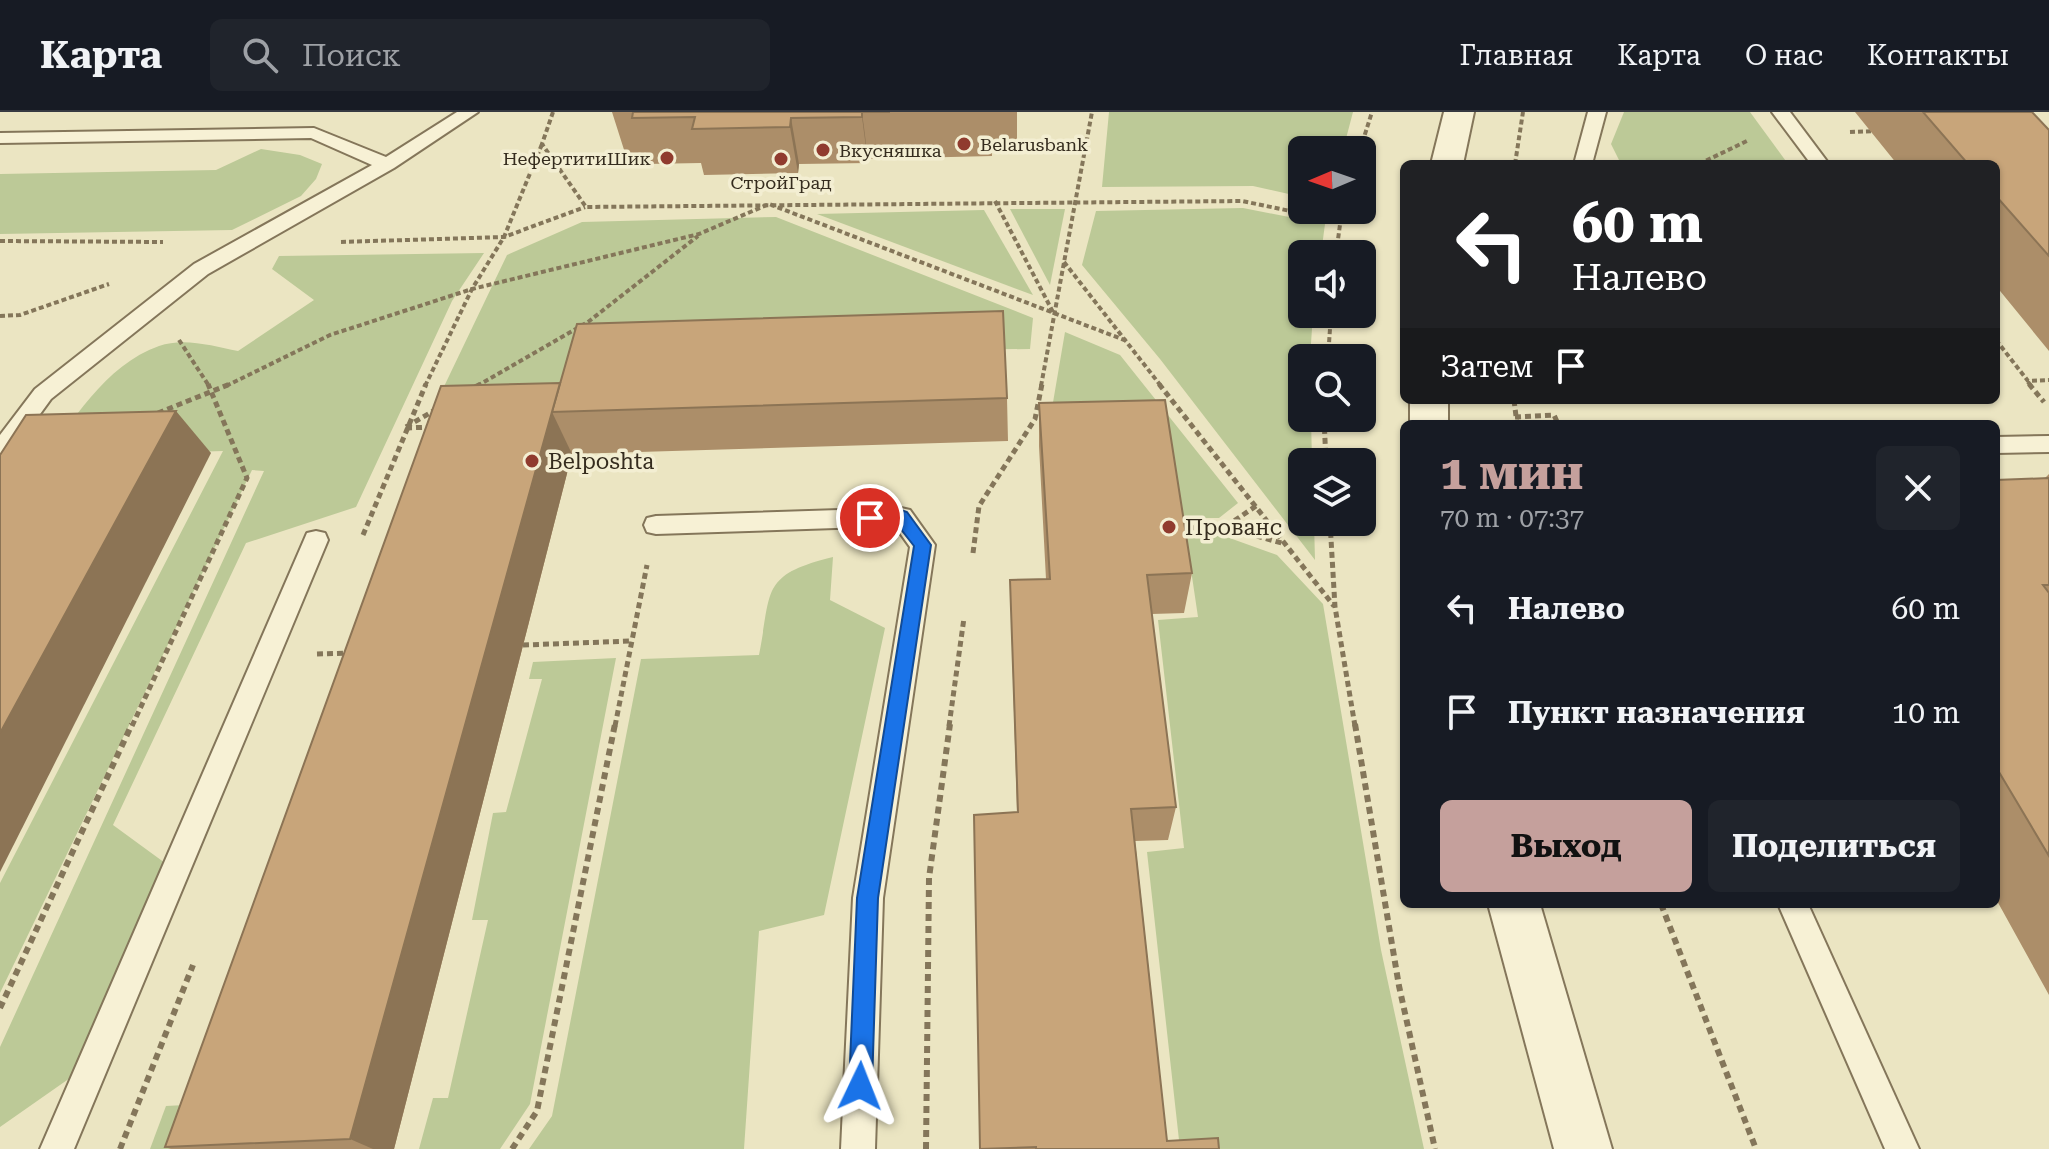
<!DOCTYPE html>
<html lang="ru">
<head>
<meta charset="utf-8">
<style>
	:root { --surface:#171b24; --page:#20242c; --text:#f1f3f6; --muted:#9ea1a6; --line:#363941; --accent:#c5a09c }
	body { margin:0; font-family:"Roboto Serif",serif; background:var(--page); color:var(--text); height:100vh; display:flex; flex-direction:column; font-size:30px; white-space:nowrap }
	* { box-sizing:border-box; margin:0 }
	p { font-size:26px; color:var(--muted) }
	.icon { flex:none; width:44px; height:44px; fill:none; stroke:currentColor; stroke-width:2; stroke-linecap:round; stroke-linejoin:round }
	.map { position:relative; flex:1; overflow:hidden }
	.drawer { position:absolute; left:1400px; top:308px; width:600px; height:488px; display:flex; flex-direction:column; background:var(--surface); border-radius:12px; box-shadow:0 2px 6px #0004 }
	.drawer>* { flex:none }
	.hud { position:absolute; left:1400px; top:48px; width:600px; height:244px; border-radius:12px; box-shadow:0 2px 6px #0004; background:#202124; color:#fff; overflow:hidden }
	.needle { width:52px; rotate:268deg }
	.buttons { position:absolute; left:1288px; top:24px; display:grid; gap:16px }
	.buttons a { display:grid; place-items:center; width:88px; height:88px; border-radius:12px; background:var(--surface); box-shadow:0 2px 6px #0004; font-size:40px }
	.pin { position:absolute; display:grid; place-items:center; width:68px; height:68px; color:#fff; margin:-34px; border:4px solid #fff; border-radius:50%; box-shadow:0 2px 8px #0007 }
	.me { position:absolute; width:88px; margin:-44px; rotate:2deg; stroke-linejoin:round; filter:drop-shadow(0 0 6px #0008) }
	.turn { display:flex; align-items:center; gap:28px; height:168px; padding:0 40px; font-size:36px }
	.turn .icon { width:104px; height:104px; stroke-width:2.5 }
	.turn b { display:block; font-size:56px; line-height:68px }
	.then { display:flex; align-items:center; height:76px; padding:0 40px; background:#0003; gap:16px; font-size:30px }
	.round { display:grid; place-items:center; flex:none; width:84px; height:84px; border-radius:12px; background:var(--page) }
	.overview { display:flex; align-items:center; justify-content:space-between; height:136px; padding:0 40px }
	h1 { font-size:48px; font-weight:700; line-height:60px; color:var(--accent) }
	.action { display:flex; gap:16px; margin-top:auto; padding:16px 40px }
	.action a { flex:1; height:92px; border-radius:12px; background:var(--accent); color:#111; font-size:32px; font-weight:700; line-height:92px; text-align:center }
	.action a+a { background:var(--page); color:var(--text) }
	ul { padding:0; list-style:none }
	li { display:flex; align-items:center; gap:24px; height:104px; padding:0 40px }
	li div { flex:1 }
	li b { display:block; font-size:30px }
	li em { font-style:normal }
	header { display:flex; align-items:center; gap:48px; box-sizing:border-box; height:112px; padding:0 40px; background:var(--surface); border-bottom:2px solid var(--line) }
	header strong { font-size:38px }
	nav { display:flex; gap:44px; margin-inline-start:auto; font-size:28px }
	.search { width:560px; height:72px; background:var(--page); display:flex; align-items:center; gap:20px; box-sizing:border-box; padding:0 28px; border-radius:12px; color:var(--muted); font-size:30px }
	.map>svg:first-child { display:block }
</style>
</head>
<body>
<header>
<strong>Карта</strong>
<div class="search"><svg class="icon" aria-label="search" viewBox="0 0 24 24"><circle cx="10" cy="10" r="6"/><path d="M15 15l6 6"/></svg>Поиск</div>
<nav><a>Главная</a><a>Карта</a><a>О нас</a><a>Контакты</a></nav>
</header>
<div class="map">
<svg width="2049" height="1037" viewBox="0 0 2049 1037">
	<rect width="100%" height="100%" fill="#ebe5c2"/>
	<g fill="#bcc997">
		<path d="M 1109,0 L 1353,0 L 1343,38 L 1302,38 L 1302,85 L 1253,74 L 1102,75 Z"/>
		<path d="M 1624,0 L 1750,0 L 1788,52 L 1621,52 L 1611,32 Z"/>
		<path d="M 261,37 L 300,43 L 322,52 L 316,67 L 301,84 L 232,118 L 0,122 L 0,62 L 216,58 Z"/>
		<path d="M 1243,96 L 1325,112 L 1321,142 L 1302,142 L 1302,202 L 1313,202 L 1310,246 L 1302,246 L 1302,306 L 1311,306 L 1312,350 L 1302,350 L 1302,410 L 1314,410 L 1315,448 L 1160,247 L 1082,153 L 1096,99 Z"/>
		<path d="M 1010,97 L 1065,97 L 1050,173 Z"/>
		<path d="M 984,98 L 1033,183 L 817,102 Z"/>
		<path d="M 776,105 L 1033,206 L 1030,237 L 592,241 L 573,305 L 427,310 L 507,143 L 582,110 Z"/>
		<path d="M 484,141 L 452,189 L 356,395 L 246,431 L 113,713 L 165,751 L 70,966 L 0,1015 L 0,935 L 264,359 L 252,358 L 0,881 L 0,771 L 223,339 L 62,344 L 39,355 C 71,311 105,253 159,234 C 184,225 213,234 238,239 L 314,188 L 272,157 L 279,144 Z"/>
		<path d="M 1065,220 L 1120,243 L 1238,391 L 1219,406 L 1184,406 L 1164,323 L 1050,308 Z"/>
		<path d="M 1186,424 L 1224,424 L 1277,443 L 1323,492 L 1381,838 L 1424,1037 L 1219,1037 L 1217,1026 L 1179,1028 L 1147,740 L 1184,736 L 1158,508 L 1198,505 Z"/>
		<path d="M 833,445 L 830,488 L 885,516 L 824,803 L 759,819 L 744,1037 L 529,1037 L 552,1004 L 641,547 L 759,543 C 772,478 760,463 833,445 Z"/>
		<path d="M 616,546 L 530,992 L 500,1037 L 419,1037 L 433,986 L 448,986 L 488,808 L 472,808 L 493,701 L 506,700 L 542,567 L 529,567 L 533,550 Z"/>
		<path d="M 222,991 L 209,1037 L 150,1037 L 166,994 Z"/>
	</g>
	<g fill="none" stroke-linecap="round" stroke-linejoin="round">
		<g stroke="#84765a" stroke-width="4">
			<g id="lane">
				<path d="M 457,0 L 478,0 L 394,56 L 208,162 L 51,287 L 8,346 L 0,348 L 0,323 L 35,277 L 194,152 L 372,53 L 311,26 L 0,31 L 0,21 L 314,16 L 386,45 Z"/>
				<path d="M 1588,0 L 1606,0 L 1592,52 L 1574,52 Z"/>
				<path d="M 1772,0 L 1790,0 L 1829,52 L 1811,52 Z"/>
				<path d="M 2049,324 L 2049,340 L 1996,341 L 1996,325 Z"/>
				<path d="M 901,396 L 910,398 L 935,433 L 883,786 L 875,1037 L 841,1037 L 853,786 L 910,435 L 895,414 L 656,422 L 647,420 L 644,413 L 647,406 L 656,404 Z"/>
				<path d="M 316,419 L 325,421 L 328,428 L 74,1037 L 40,1037 L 304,428 L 307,421 Z"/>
				<path d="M 1778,792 L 1808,792 L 1919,1037 L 1885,1037 Z"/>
			</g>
		</g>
		<g stroke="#84765a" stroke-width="4">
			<g id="street">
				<path d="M 1444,0 L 1474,0 L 1463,52 L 1431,52 Z"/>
				<rect x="1410" y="288" width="38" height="24"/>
				<path d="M 1488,792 L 1540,792 L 1612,1037 L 1554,1037 Z"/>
			</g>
		</g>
		<g stroke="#84765a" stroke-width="4" stroke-dasharray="5 3" stroke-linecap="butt">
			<path d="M 553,0 L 542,32 L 586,95 L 1242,89 L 1339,109"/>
			<path d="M 1850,20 L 1876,19"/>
			<path d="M 1360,38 L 1372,0"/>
			<path d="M 1515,52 L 1523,0"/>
			<path d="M 1699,52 L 1749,28"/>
			<path d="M 995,89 L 1054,202"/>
			<path d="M 0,129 L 163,130"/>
			<path d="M 341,130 L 504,125 L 585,95"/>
			<path d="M 1336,142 L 1342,98"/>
			<path d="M 1064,150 L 1161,274"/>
			<path d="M 0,204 L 20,203 L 109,172"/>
			<path d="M 179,228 L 209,274"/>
			<path d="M 1996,228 L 2028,269 L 2049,268"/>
			<path d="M 1328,246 L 1331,202"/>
			<path d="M 2028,270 L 2031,274"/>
			<path d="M 226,274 L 330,223 L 472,177 L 699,122 L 769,92 L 1127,229"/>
			<path d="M 425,274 L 472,177 L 504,125 L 542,32"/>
			<path d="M 477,274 L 588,210 L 698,124"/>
			<path d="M 1041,274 L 1092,0"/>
		</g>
		<g stroke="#84765a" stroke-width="5" stroke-dasharray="6 4" stroke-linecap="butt">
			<path d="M 1159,272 L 1334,494"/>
			<path d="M 2029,272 L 2044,290"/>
			<path d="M 475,275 L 481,272"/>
			<path d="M 1514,288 L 1517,312"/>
			<path d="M 158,301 L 230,272"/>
			<path d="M 1515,305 L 1554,303 L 1558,312"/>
			<path d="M 1324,306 L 1326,350"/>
			<path d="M 406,315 L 435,298"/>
			<path d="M 406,316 L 432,315"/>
			<path d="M 1256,394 L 1225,415 L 1285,432"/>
			<path d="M 1330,410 L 1335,495 L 1355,614"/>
			<path d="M 1178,416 L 1225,415"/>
			<path d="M 363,423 L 426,272"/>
			<path d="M 973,441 L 979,394 L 1035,307 L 1042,272"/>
			<path d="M 523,533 L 632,529"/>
			<path d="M 317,542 L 351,541"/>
			<path d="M 132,614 L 247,366 L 208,272"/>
			<path d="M 615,614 L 647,453"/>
			<path d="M 949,614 L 964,506"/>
		</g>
		<g stroke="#84765a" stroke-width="6" stroke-dasharray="7 5" stroke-linecap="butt">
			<path d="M 1355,612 L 1399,874 L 1435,1037"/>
			<path d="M 1661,792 L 1756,1037"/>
			<path d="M 0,896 L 132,612"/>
			<path d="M 120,1037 L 193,853"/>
			<path d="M 512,1037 L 537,999 L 615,612"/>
			<path d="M 926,1037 L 929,766 L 950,612"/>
		</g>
		<use href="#lane" fill="#f7f1d5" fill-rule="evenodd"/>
		<use href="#street" fill="#f7f1d5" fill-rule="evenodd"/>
	</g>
	<g fill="#ac8e69">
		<path d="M 612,0 L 1017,0 L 1017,34 L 992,35 L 992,44 L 868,47 L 868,51 L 799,52 L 798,61 L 704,63 L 701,51 L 646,52 L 643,43 L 626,44 Z"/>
		<path d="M 1855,0 L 2032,0 L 2049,18 L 2049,239 L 1996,174 L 1996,52 L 1897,52 Z"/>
		<path d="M 560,271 L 1007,286 L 1008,329 L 572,342 L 394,1037 L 171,1037 L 165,1035 Z"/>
		<path d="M 1039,291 L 1192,461 L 1184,501 L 1152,502 L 1176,695 L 1168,728 L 1135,729 L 1167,1029 L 1219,1037 L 980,1037 L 1017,700 L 1010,468 L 1046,467 L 1039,334 Z"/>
		<path d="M 2049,362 L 2049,883 L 1996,787 L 1996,368 L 2044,367 Z"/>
	</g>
	<g fill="#8c7455">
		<path d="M 862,0 L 868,47 L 868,51 L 862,5 Z"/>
		<path d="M 791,6 L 799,52 L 798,61 L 790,15 Z"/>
		<path d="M 176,299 L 211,341 L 0,760 L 0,621 Z"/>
		<path d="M 552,300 L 572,342 L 394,1037 L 373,1037 L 350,1027 Z"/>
	</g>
	<g fill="#c8a57a" stroke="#8c7455" stroke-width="2">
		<path d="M 633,0 L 890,0 L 862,0 L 862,5 L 791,6 L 790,15 L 692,17 L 695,5 L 632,6 Z"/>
		<path d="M 1923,0 L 2032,0 L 2049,18 L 2049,144 L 1996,84 L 1996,52 L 1968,52 Z"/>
		<path d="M 1003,199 L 1007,286 L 552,300 L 577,212 Z"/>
		<path d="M 560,271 L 350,1027 L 165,1035 L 441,274 Z"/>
		<path d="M 1165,288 L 1192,461 L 1147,463 L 1176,695 L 1131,697 L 1167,1029 L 1218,1026 L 1219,1037 L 1036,1037 L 1036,1035 L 980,1037 L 974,703 L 1018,700 L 1010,468 L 1050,467 L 1039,291 Z"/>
		<path d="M 176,299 L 0,621 L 0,343 L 26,303 Z"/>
		<path d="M 2049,366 L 2049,473 L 2043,473 L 2049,481 L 2049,744 L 1996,655 L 1996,368 Z"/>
	</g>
	<path fill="#1a73e8" stroke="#114b97" stroke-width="2" d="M 901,398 L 907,400 L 931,433 L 878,786 L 872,974 L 868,982 L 860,986 L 852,982 L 849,974 L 857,786 L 914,434 L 896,411 L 870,412 L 862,406 L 870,399 Z"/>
	<g fill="#903b2e" stroke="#f3eed2" stroke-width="3">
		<circle cx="964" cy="32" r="8"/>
		<circle cx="823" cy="38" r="8"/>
		<circle cx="667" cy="46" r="8"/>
		<circle cx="781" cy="47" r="8"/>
		<circle cx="532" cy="349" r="8"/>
		<circle cx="1169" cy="415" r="8"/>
	</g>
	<g text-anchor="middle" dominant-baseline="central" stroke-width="7" stroke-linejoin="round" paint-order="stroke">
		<g font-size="18" fill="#352c1e" stroke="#f3eed2" text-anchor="start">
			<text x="980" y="32">Belarusbank</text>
			<text x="839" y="38">Вкусняшка</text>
			<text x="651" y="46" text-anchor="end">НефертитиШик</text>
			<text x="781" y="70" text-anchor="middle">СтройГрад</text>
		</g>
		<g font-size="22" fill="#352c1e" stroke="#f3eed2" text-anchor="start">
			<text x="548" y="349">Belposhta</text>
			<text x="1185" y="415">Прованс</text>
		</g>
	</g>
</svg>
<div class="buttons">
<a><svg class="needle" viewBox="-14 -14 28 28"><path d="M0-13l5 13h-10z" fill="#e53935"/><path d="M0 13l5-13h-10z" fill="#9ea1a6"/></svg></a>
<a><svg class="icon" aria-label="sound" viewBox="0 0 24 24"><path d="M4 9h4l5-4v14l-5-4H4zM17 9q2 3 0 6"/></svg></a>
<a><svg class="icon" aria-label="search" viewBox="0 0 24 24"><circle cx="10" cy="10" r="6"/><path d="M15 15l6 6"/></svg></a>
<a><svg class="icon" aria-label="layers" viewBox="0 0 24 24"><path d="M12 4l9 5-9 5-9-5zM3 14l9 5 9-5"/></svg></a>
</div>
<div class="pin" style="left:870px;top:406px;background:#d93025"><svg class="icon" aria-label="arrive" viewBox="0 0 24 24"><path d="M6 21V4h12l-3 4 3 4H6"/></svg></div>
<svg class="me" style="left:860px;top:974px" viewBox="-20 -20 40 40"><path d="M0-17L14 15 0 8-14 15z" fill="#1a73e8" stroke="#fff" stroke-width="4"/></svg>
<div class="hud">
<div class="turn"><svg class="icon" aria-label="left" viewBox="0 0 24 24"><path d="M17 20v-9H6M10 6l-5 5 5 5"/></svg><div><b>60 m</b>Налево</div></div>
<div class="then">Затем<svg class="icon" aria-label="arrive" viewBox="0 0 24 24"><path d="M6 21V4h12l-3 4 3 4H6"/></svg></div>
</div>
<section class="drawer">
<div class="overview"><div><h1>1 мин</h1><p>70 m · 07:37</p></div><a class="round"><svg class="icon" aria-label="close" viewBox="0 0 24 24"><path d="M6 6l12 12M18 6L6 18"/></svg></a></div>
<ul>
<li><svg class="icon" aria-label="left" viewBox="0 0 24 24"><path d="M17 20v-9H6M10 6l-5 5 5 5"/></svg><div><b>Налево</b></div><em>60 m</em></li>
<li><svg class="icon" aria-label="arrive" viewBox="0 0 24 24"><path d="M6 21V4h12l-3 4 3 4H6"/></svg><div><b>Пункт назначения</b></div><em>10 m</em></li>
</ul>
<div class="action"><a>Выход</a><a>Поделиться</a></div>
</section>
</div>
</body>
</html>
